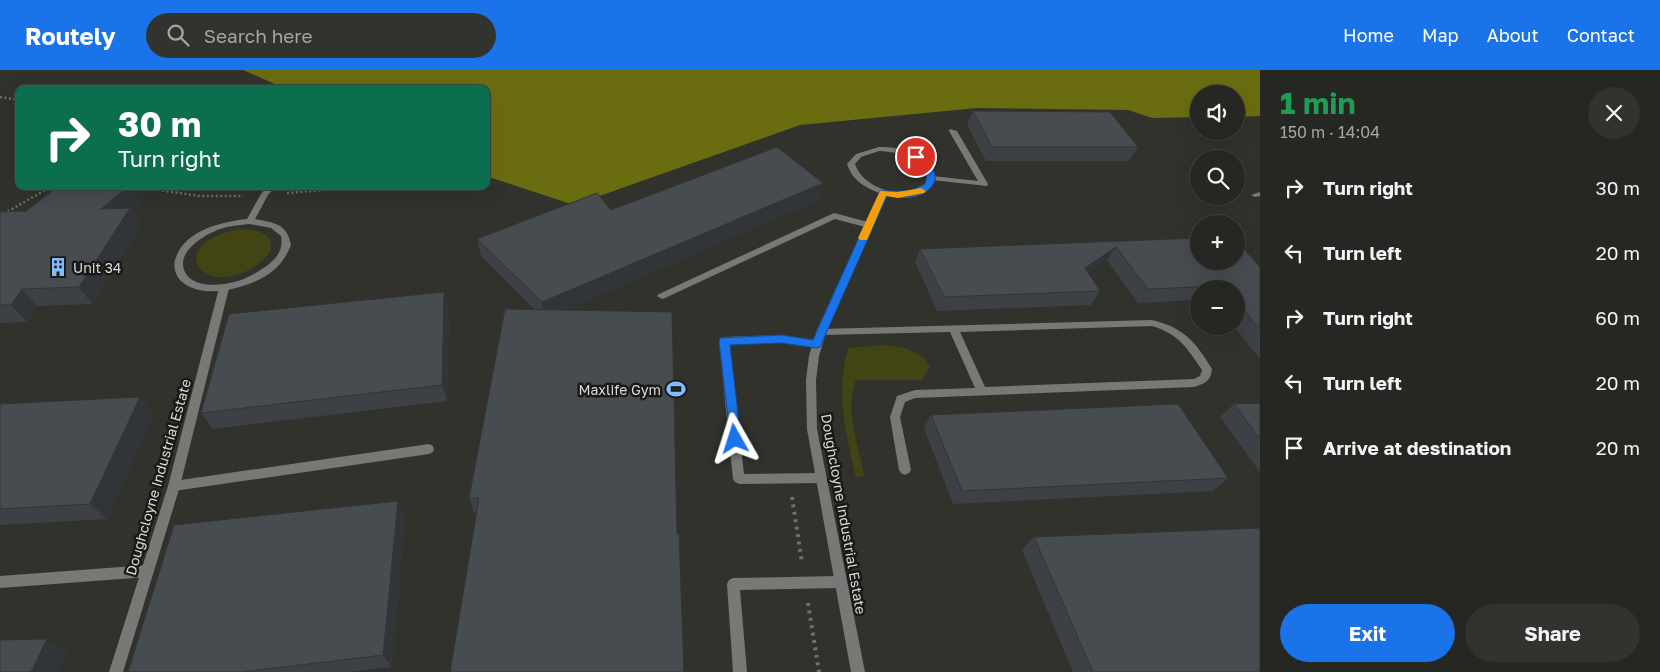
<!DOCTYPE html>
<html lang="en">
<head>
<meta charset="utf-8">
<style>
	:root { --surface:#262622; --page:#32322f; --text:#f1f3f6; --muted:#a4a5a5; --line:#424340; --accent:#1a73e8 }
	body { margin:0; font-family:"Golos Text",sans-serif; background:var(--page); color:var(--text); height:100vh; display:flex; flex-direction:column; font-size:19px; white-space:nowrap }
	* { box-sizing:border-box; margin:0 }
	p { font-size:16px; color:var(--muted) }
	.icon { flex:none; width:28px; height:28px; fill:none; stroke:currentColor; stroke-width:2; stroke-linecap:round; stroke-linejoin:round }
	.map { position:relative; flex:1; overflow:hidden }
	.drawer { display:flex; flex-direction:column; background:var(--surface); width:400px }
	.drawer>* { flex:none }
	.hud { position:absolute; left:15px; top:15px; width:475px; height:105px; border-radius:10px; box-shadow:0 5px 20px #0002,0 0 0 1px var(--line); background:#0b6e4f; color:#fff; overflow:hidden }
	.controls { position:absolute; left:1190px; top:15px; display:grid; gap:10px }
	.controls a { display:grid; place-items:center; width:55px; height:55px; border-radius:50%; background:var(--surface); box-shadow:0 5px 20px #0002,0 0 0 1px var(--line); font-size:25px }
	.pin { position:absolute; display:grid; place-items:center; width:42px; height:42px; color:#fff; margin:-21px; border:2px solid #fff; border-radius:50%; box-shadow:0 1px 5px #0007 }
	.me { position:absolute; width:55px; margin:-28px; rotate:354deg; stroke-linejoin:round; filter:drop-shadow(0 0 4px #0008) }
	.turn { display:flex; align-items:center; gap:18px; height:105px; padding:0 20px; font-size:22px }
	.turn .icon { width:65px; height:65px; stroke-width:2.5 }
	.turn b { display:block; font-size:35px; line-height:42px }
	.round { display:grid; place-items:center; flex:none; width:52px; height:52px; border-radius:26px; background:var(--page) }
	.head { display:flex; align-items:center; justify-content:space-between; height:85px; padding:0 20px }
	h1 { font-size:30px; font-weight:700; line-height:38px; color:#1e9e55 }
	.button { display:flex; gap:10px; margin-top:auto; padding:10px 20px }
	.button a { flex:1; height:58px; border-radius:30px; background:var(--accent); color:#fff; font-size:20px; font-weight:700; line-height:58px; text-align:center }
	.button a+a { background:var(--page); color:var(--text) }
	ul { padding:0; list-style:none }
	li { display:flex; align-items:center; gap:15px; height:65px; padding:0 20px }
	li div { flex:1 }
	li b { display:block; font-size:19px }
	li em { font-style:normal }
	header { display:flex; align-items:center; gap:30px; box-sizing:border-box; height:70px; padding:0 25px; background:var(--accent); color:#fff }
	header strong { font-size:24px }
	nav { display:flex; gap:28px; margin-inline-start:auto; font-size:18px }
	.search { width:350px; height:45px; background:var(--page); display:flex; align-items:center; gap:12px; box-sizing:border-box; padding:0 18px; border-radius:28px; color:var(--muted); font-size:19px }
	main { display:flex; flex:1; min-height:0 }
	.map>svg:first-child { display:block }
</style>
</head>
<body>
<header>
<strong>Routely</strong>
<div class="search"><svg class="icon" aria-label="search" viewBox="0 0 24 24"><circle cx="10" cy="10" r="6"/><path d="M15 15l6 6"/></svg>Search here</div>
<nav><a>Home</a><a>Map</a><a>About</a><a>Contact</a></nav>
</header>
<main>
<div class="map">
<svg width="1260" height="602" viewBox="0 0 1260 602">
	<rect width="100%" height="100%" fill="#32322d"/>
	<g fill="#424413">
		<path d="M 241,159 C 252,160 272,161 271,177 C 270,186 261,192 254,197 C 201,230 162,173 241,159 Z"/>
		<path d="M 884,275 C 902,277 921,280 930,297 L 922,310 L 856,310 C 844,342 859,374 864,406 L 856,407 C 846,362 835,324 848,278 Z"/>
	</g>
	<path fill="#6a6d0f" d="M 243,0 L 1260,0 L 1260,46 L 1236,47 L 1236,24 L 1199,24 L 1199,47 L 1152,48 L 1128,40 L 977,38 L 800,55 L 574,135 L 486,106 L 486,19 L 286,19 Z"/>
	<g fill="none" stroke-linecap="round" stroke-linejoin="round">
		<g stroke="#70706b" stroke-width="2.5" stroke-dasharray="2 2.5" stroke-linecap="butt">
			<path d="M 0,27 L 19,30"/>
			<path d="M 131,116 L 200,126 L 243,126"/>
			<path d="M 287,123 L 374,116"/>
			<path d="M 0,146 L 52,116"/>
		</g>
		<g stroke="#70706b" stroke-width="4" stroke-dasharray="3 4.5" stroke-linecap="butt">
			<path d="M 792,427 L 802,493"/>
			<path d="M 808,533 L 819,602"/>
		</g>
		<g fill="#787976" fill-rule="evenodd">
			<path d="M 950,59 L 957,61 L 988,114 L 987,116 L 932,110 L 928,108 L 932,106 L 978,111 L 949,61 Z"/>
			<path d="M 268,116 L 276,116 L 268,125 L 255,149 C 274,153 287,153 291,175 C 287,185 282,193 274,200 C 254,217 204,232 181,211 C 176,206 173,198 175,190 C 184,160 221,152 247,149 L 261,124 ZM 250,154 L 271,158 L 281,166 C 284,181 275,191 262,199 C 253,205 244,210 234,212 C 220,216 192,218 185,202 C 175,182 204,165 220,159 C 229,156 240,155 250,154 Z"/>
			<path d="M 834,143 L 872,153 L 873,155 L 869,158 L 835,149 L 665,228 L 662,229 L 657,226 L 659,224 Z"/>
			<path d="M 1152,250 C 1184,258 1195,271 1212,299 C 1211,311 1204,314 1194,317 L 915,328 L 905,332 L 900,347 L 911,400 L 909,403 L 905,405 L 901,403 L 899,400 L 890,347 L 897,326 L 915,320 L 975,318 L 950,262 L 821,265 L 816,262 L 821,259 ZM 1152,256 C 1179,264 1187,278 1202,300 L 1200,306 L 1194,309 L 985,317 L 960,262 Z"/>
			<path d="M 781,265 L 816,270 L 821,274 L 816,278 L 781,273 L 729,274 L 744,404 L 820,403 L 824,405 L 826,408 L 824,411 L 820,413 L 739,414 L 735,412 L 733,409 L 719,271 L 724,267 Z"/>
			<path d="M 429,374 L 433,376 L 434,379 L 433,382 L 429,384 L 174,421 L 170,419 L 168,416 L 170,413 L 174,411 Z"/>
			<path d="M 148,495 L 152,497 L 154,501 L 152,505 L 148,507 L 0,518 L 0,506 Z"/>
			<path d="M 840,506 L 844,508 L 846,512 L 844,516 L 840,518 L 740,520 L 747,602 L 733,602 L 727,514 L 729,510 L 733,508 Z"/>
		</g>
		<g fill="#787976" fill-rule="evenodd">
			<path d="M 879,77 C 893,77 908,79 920,86 C 940,97 940,119 917,126 C 907,129 896,127 886,125 L 826,262 L 819,286 L 816,310 L 817,359 L 865,602 L 851,602 L 807,359 L 806,310 L 809,286 L 816,262 L 879,123 C 863,116 853,111 847,94 L 856,84 ZM 879,81 C 897,82 935,88 926,114 C 922,116 917,121 912,122 C 891,126 862,115 855,94 L 861,87 Z"/>
			<path d="M 1260,122 L 1260,126 L 1255,127 L 1251,125 Z"/>
			<path d="M 224,215 L 229,218 L 180,416 L 123,602 L 109,602 L 168,416 L 219,218 Z"/>
		</g>
	</g>
	<g fill="#3d4145">
		<path d="M 973,41 L 1138,77 L 1129,91 L 986,91 L 967,55 Z"/>
		<path d="M 823,113 L 819,130 L 565,240 L 477,443 L 474,443 L 469,428 L 535,240 L 481,186 L 477,169 L 611,140 Z"/>
		<path d="M 145,128 L 131,140 L 141,155 L 92,234 L 37,236 L 27,252 L 0,253 L 0,142 L 26,141 Z"/>
		<path d="M 1199,168 L 1260,197 L 1260,289 L 1233,256 L 1236,256 L 1236,219 L 1199,219 L 1199,230 L 1138,233 L 1107,190 L 1088,203 L 1100,221 L 1091,235 L 937,241 L 915,192 L 920,179 Z"/>
		<path d="M 449,239 L 447,331 L 213,359 L 201,343 Z"/>
		<path d="M 140,327 L 154,343 L 107,449 L 0,455 L 0,334 Z"/>
		<path d="M 1260,333 L 1260,402 L 1220,347 L 1234,334 Z"/>
		<path d="M 931,345 L 1228,408 L 1213,421 L 953,434 L 924,358 Z"/>
		<path d="M 405,446 L 392,597 L 348,602 L 128,602 Z"/>
		<path d="M 1034,467 L 1260,602 L 1073,602 L 1022,480 Z"/>
	</g>
	<g fill="#323538">
		<path d="M 823,113 L 819,130 L 545,249 L 542,232 Z"/>
		<path d="M 129,116 L 137,116 L 145,128 L 131,140 L 141,155 L 92,234 L 79,217 L 101,139 Z"/>
		<path d="M 1116,177 L 1107,190 L 1076,212 L 1085,198 Z"/>
		<path d="M 22,219 L 37,236 L 27,252 L 11,235 Z"/>
		<path d="M 444,222 L 449,239 L 447,331 L 442,315 Z"/>
		<path d="M 140,327 L 154,343 L 107,449 L 90,434 Z"/>
		<path d="M 398,431 L 405,446 L 392,597 L 383,585 Z"/>
		<path d="M 47,569 L 68,581 L 58,602 L 31,602 Z"/>
	</g>
	<g fill="#474c50" stroke="#323538">
		<path d="M 973,41 L 1110,42 L 1138,77 L 992,77 Z"/>
		<path d="M 777,77 L 823,113 L 542,232 L 477,169 L 597,123 L 611,140 Z"/>
		<path d="M 59,116 L 129,116 L 101,139 L 130,138 L 79,217 L 22,219 L 11,235 L 0,235 L 0,142 L 26,141 Z"/>
		<path d="M 1199,168 L 1199,191 L 1236,191 L 1236,170 L 1260,197 L 1260,259 L 1236,231 L 1236,219 L 1226,219 L 1223,216 L 1148,219 L 1116,177 L 1085,198 L 1100,221 L 944,227 L 920,179 Z"/>
		<path d="M 444,222 L 442,315 L 201,343 L 229,244 Z"/>
		<path d="M 505,239 L 672,242 L 677,464 L 679,464 L 684,602 L 450,602 L 479,428 L 469,428 Z"/>
		<path d="M 140,327 L 90,434 L 0,439 L 0,334 Z"/>
		<path d="M 1260,333 L 1260,369 L 1234,334 Z"/>
		<path d="M 1178,334 L 1228,408 L 962,421 L 931,345 Z"/>
		<path d="M 398,431 L 383,585 L 242,602 L 128,602 L 174,455 Z"/>
		<path d="M 1260,458 L 1260,602 L 1093,602 L 1034,467 Z"/>
		<path d="M 47,569 L 31,602 L 0,602 L 0,570 Z"/>
	</g>
	<path fill="#1a73e8" stroke="#114b97" d="M 916,84 C 932,90 945,111 925,122 C 913,129 900,126 887,126 L 820,277 L 816,278 L 782,273 L 730,275 L 741,369 L 739,373 L 731,373 L 719,271 L 720,268 L 782,265 L 813,270 L 880,121 L 910,121 L 925,114 C 930,101 919,96 911,87 Z"/>
	<path fill="#f59e0b" d="M 921,118 L 926,121 L 924,123 L 898,128 L 886,126 L 868,168 L 867,170 L 860,170 L 858,168 L 880,121 L 898,122 Z"/>
	<defs>
		<g id="building-bare" transform="scale(1.5)"><path d="M-4-6H4V6H1V3H-1V6H-4ZM-2.5-4.3h1.7v1.8h-1.7ZM.8-4.3h1.7v1.8H.8ZM-2.5-1h1.7V.8h-1.7ZM.8-1h1.7V.8H.8Z" fill="#80bdfa" stroke="#191a17" stroke-width="2.5" paint-order="stroke"/></g>
		<g id="stadium-bare" transform="scale(1.5)"><path d="M0-5a6.5 5 0 1 0 0 10a6.5 5 0 1 0 0-10ZM-3.5-1.8h7v3.6h-7Z" fill="#80bdfa" stroke="#191a17" stroke-width="2.5" paint-order="stroke"/></g>
	</defs>
	<g fill-rule="evenodd">
		<use href="#building-bare" x="58" y="197"/>
		<use href="#stadium-bare" x="676" y="319"/>
	</g>
	<g text-anchor="middle" dominant-baseline="central" stroke-width="5" stroke-linejoin="round" paint-order="stroke">
		<g font-size="14" fill="#d9d9d6" stroke="#191a17" text-anchor="start">
			<text x="73" y="197">Unit 34</text>
			<text x="661" y="319" text-anchor="end">Maxlife Gym</text>
		</g>
		<g font-size="14" fill="#d9d9d6" stroke="#191a17">
			<text transform="translate(158 407) rotate(-74)">Doughcloyne Industrial Estate</text>
			<text transform="translate(844 444) rotate(80)">Doughcloyne Industrial Estate</text>
		</g>
	</g>
</svg>
<div class="controls">
<a><svg class="icon" aria-label="sound" viewBox="0 0 24 24"><path d="M4 9h4l5-4v14l-5-4H4zM17 9q2 3 0 6"/></svg></a>
<a><svg class="icon" aria-label="search" viewBox="0 0 24 24"><circle cx="10" cy="10" r="6"/><path d="M15 15l6 6"/></svg></a>
<a>+</a>
<a>−</a>
</div>
<div class="pin" style="left:916px;top:87px;background:#d93025"><svg class="icon" aria-label="arrive" viewBox="0 0 24 24"><path d="M6 21V4h12l-3 4 3 4H6"/></svg></div>
<svg class="me" style="left:735px;top:369px" viewBox="-20 -20 40 40"><path d="M0-17L14 15 0 8-14 15z" fill="#1a73e8" stroke="#fff" stroke-width="4"/></svg>
<div class="hud">
<div class="turn"><svg class="icon" aria-label="right" viewBox="0 0 24 24"><path d="M7 20v-9h11M14 6l5 5-5 5"/></svg><div><b>30 m</b>Turn right</div></div>
</div>
</div>
<section class="drawer">
<div class="head"><div><h1>1 min</h1><p>150 m · 14:04</p></div><a class="round"><svg class="icon" aria-label="close" viewBox="0 0 24 24"><path d="M6 6l12 12M18 6L6 18"/></svg></a></div>
<ul>
<li><svg class="icon" aria-label="right" viewBox="0 0 24 24"><path d="M7 20v-9h11M14 6l5 5-5 5"/></svg><div><b>Turn right</b></div><em>30 m</em></li>
<li><svg class="icon" aria-label="left" viewBox="0 0 24 24"><path d="M17 20v-9H6M10 6l-5 5 5 5"/></svg><div><b>Turn left</b></div><em>20 m</em></li>
<li><svg class="icon" aria-label="right" viewBox="0 0 24 24"><path d="M7 20v-9h11M14 6l5 5-5 5"/></svg><div><b>Turn right</b></div><em>60 m</em></li>
<li><svg class="icon" aria-label="left" viewBox="0 0 24 24"><path d="M17 20v-9H6M10 6l-5 5 5 5"/></svg><div><b>Turn left</b></div><em>20 m</em></li>
<li><svg class="icon" aria-label="arrive" viewBox="0 0 24 24"><path d="M6 21V4h12l-3 4 3 4H6"/></svg><div><b>Arrive at destination</b></div><em>20 m</em></li>
</ul>
<div class="button"><a>Exit</a><a>Share</a></div>
</section>
</main>
</body>
</html>
